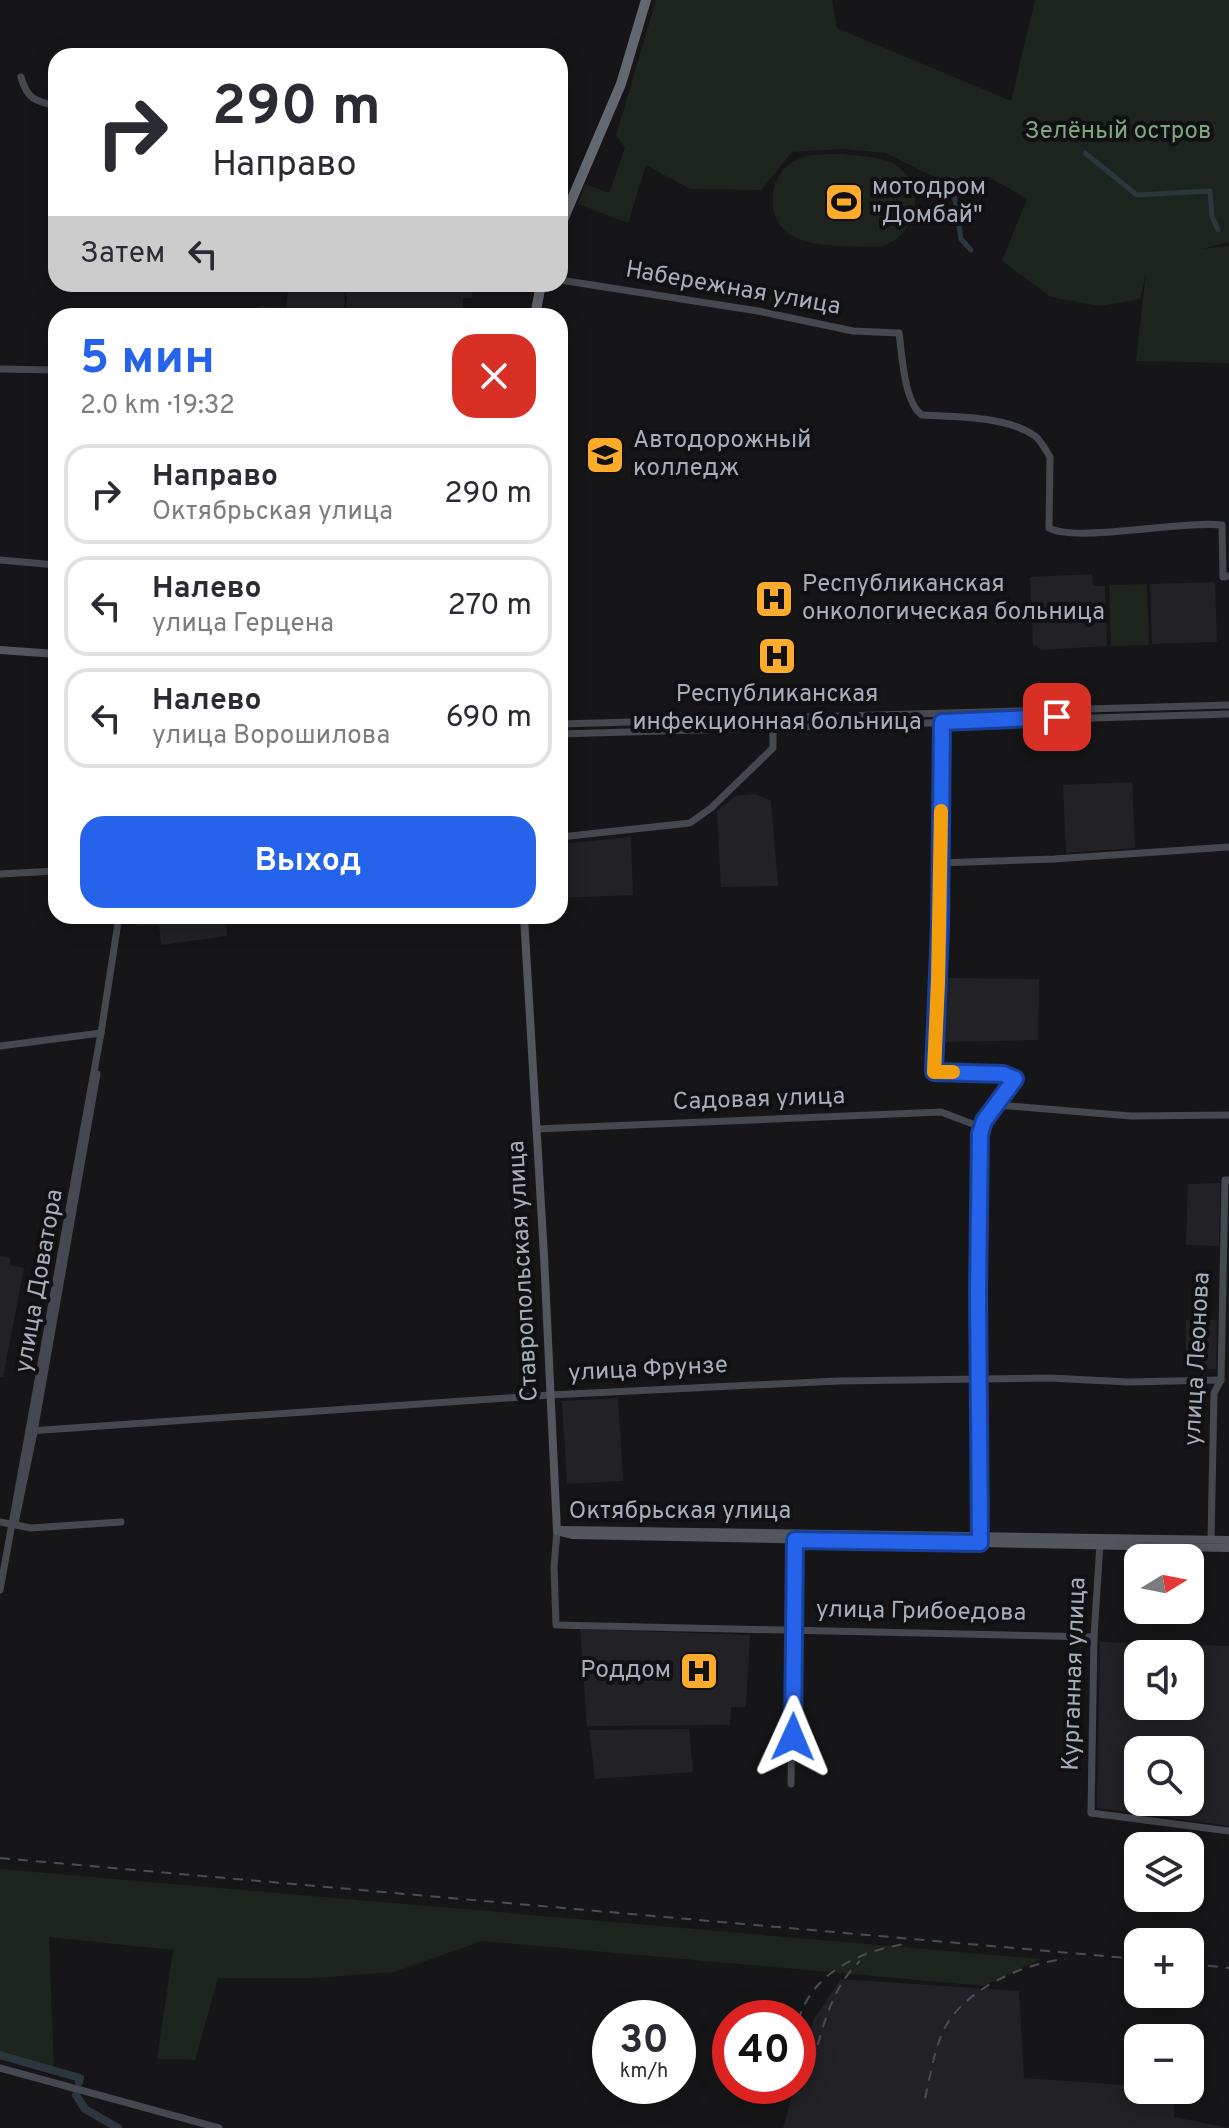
<!DOCTYPE html>
<html lang="ru">
<head>
<meta charset="utf-8">
<style>
	:root { --surface:#fff; --page:#f7f7f7; --text:#2b2b33; --muted:#7c7c81; --line:#e1e1e2; --accent:#2563eb }
	body { margin:0; font-family:Overpass,sans-serif; background:var(--page); color:var(--text); height:100vh; display:flex; flex-direction:column; font-size:30px; white-space:nowrap }
	* { box-sizing:border-box; margin:0 }
	p { font-size:26px; color:var(--muted) }
	.icon { flex:none; width:44px; height:44px; fill:none; stroke:currentColor; stroke-width:2; stroke-linecap:round; stroke-linejoin:round }
	.map { position:relative; flex:1; overflow:hidden }
	.details { position:absolute; left:48px; top:308px; width:520px; height:616px; display:flex; flex-direction:column; background:var(--surface); border-radius:24px; box-shadow:0 4px 20px #0003 }
	.details>* { flex:none }
	.guide { position:absolute; left:48px; top:48px; width:520px; height:244px; border-radius:24px; box-shadow:0 4px 20px #0003; background:#fff; color:var(--text); overflow:hidden }
	.needle { width:52px; rotate:80deg }
	.controls { position:absolute; left:1124px; top:1544px; display:grid; gap:16px }
	.controls a { display:grid; place-items:center; width:80px; height:80px; border-radius:16px; background:var(--surface); box-shadow:0 4px 20px #0003; font-size:40px }
	.speed { position:absolute; left:592px; top:2000px; display:flex; gap:16px; font-size:40px; font-weight:700; text-align:center }
	.speed>* { display:grid; place-content:center; width:104px; height:104px; border-radius:50%; background:var(--surface); box-shadow:0 4px 20px #0003; line-height:1 }
	.speed small { font-size:20px; font-weight:400 }
	.speed .limit { border:12px solid #d22; background:#fff; color:#111 }
	.pin { position:absolute; display:grid; place-items:center; width:68px; height:68px; color:#fff; margin:-34px; border-radius:16px; box-shadow:0 4px 12px #0006 }
	.me { position:absolute; width:88px; margin:-44px; rotate:1deg; stroke-linejoin:round; filter:drop-shadow(0 0 6px #0008) }
	.turn { display:flex; align-items:center; gap:28px; height:168px; padding:0 32px; font-size:36px }
	.turn .icon { width:104px; height:104px; stroke-width:2.5 }
	.turn b { display:block; font-size:56px; line-height:68px }
	.then { display:flex; align-items:center; height:76px; padding:0 32px; background:#0003; gap:16px; font-size:30px }
	.round { display:grid; place-items:center; flex:none; width:84px; height:84px; border-radius:24px; background:var(--page) }
	.headline { display:flex; align-items:center; justify-content:space-between; height:136px; padding:0 32px }
	h1 { font-size:48px; font-weight:700; line-height:60px; color:var(--accent) }
	.action { display:flex; gap:16px; margin-top:auto; padding:16px 32px }
	.action a { flex:1; height:92px; border-radius:24px; background:var(--accent); color:#fff; font-size:32px; font-weight:700; line-height:92px; text-align:center }
	ul { padding:0; list-style:none }
	li { display:flex; align-items:center; gap:24px; height:100px; margin:0 16px 12px; padding:0 16px; border:4px solid var(--line); border-radius:24px }
	li div { flex:1 }
	li b { display:block; font-size:30px }
	li em { font-style:normal }
	.map>svg:first-child { display:block }
</style>
</head>
<body>
<div class="map">
<svg width="1229" height="2128" viewBox="0 0 1229 2128">
	<rect width="100%" height="100%" fill="#161618"/>
	<g fill="#222226" fill-rule="evenodd">
		<path d="M 289,284 L 343,284 L 345,302 L 342,316 L 261,316 L 261,306 L 286,308 Z"/>
		<path d="M 347,284 L 472,284 L 472,298 L 463,298 L 463,316 L 346,316 Z"/>
		<path d="M 1092,574 L 1093,586 L 1105,586 L 1107,646 L 1041,650 L 1033,644 L 1030,577 Z"/>
		<path d="M 1215,582 L 1217,642 L 1152,644 L 1150,584 Z"/>
		<path d="M 1132,782 L 1135,848 L 1066,853 L 1063,785 Z"/>
		<path d="M 756,794 L 771,801 L 778,886 L 721,887 L 717,811 L 735,796 Z"/>
		<path d="M 631,837 L 633,895 L 560,898 L 560,844 Z"/>
		<path d="M 136,916 L 226,916 L 227,936 L 161,945 L 159,925 L 135,926 Z"/>
		<path d="M 947,978 L 1039,979 L 1038,1040 L 945,1042 Z"/>
		<path d="M 1220,1183 L 1219,1246 L 1186,1245 L 1188,1184 Z"/>
		<path d="M 0,1256 L 10,1258 L 10,1265 L 24,1268 L 3,1377 L 0,1377 Z"/>
		<path d="M 1186,1320 L 1217,1320 L 1216,1369 L 1186,1369 Z"/>
		<path d="M 618,1398 L 623,1481 L 567,1484 L 562,1401 Z"/>
		<path d="M 580,1629 L 750,1635 L 746,1707 L 731,1707 L 730,1725 L 587,1726 Z"/>
		<path d="M 1100,1642 L 1229,1646 L 1229,1826 L 1097,1808 ZM 1138,1654 L 1190,1654 L 1190,1706 L 1138,1706 ZM 1138,1750 L 1190,1750 L 1190,1802 L 1138,1802 Z"/>
		<path d="M 689,1729 L 693,1772 L 595,1779 L 589,1730 Z"/>
		<path d="M 841,1979 L 1019,1991 L 1024,2078 L 1138,2086 L 1138,2090 L 1175,2090 L 1174,2117 L 1229,2128 L 783,2128 L 795,2086 L 798,2086 L 798,2076 L 814,2019 Z"/>
	</g>
	<g fill="#1c241d">
		<path d="M 656,0 L 832,0 L 837,28 L 1011,101 L 1035,0 L 1229,0 L 1229,242 L 1202,249 L 1229,246 L 1229,363 L 1136,361 L 1146,273 L 1140,299 L 1099,306 L 1051,297 L 1002,261 L 1027,199 L 989,177 L 939,179 L 885,153 L 844,149 L 792,152 L 761,190 L 690,189 L 646,165 L 628,223 L 578,204 L 585,184 L 609,193 L 625,148 L 616,135 Z"/>
		<path d="M 843,154 C 857,156 879,156 892,163 C 930,184 918,240 877,247 C 854,246 810,248 791,235 C 762,216 769,171 799,159 C 813,153 828,154 843,154 Z"/>
		<path d="M 1147,584 L 1149,645 L 1111,646 L 1109,585 Z"/>
		<path d="M 0,1869 L 1041,1959 L 984,1986 L 482,1941 L 394,1972 L 315,1978 L 218,1978 L 195,2060 L 157,2059 L 173,1950 L 49,1937 L 54,2070 L 0,2053 Z"/>
	</g>
	<g fill="none" stroke-linecap="round" stroke-linejoin="round">
		<g stroke="#2b363d" stroke-width="5">
			<path d="M 1085,153 L 1137,195 L 1210,191 L 1212,216 L 1218,230"/>
			<path d="M 952,179 L 961,239 L 971,250"/>
		</g>
		<g stroke="#2b363d" stroke-width="8">
			<path d="M 0,2055 L 80,2078 L 79,2082"/>
			<path d="M 76,2095 L 85,2109 L 118,2128"/>
		</g>
		<g stroke="#45484e" stroke-width="7">
			<path d="M 21,77 C 27,99 35,101 56,106"/>
			<path d="M 560,280 L 758,311 L 853,331 L 899,333 C 902,354 904,403 922,415 C 956,417 1007,416 1035,436 C 1041,441 1046,450 1050,457 L 1049,528 C 1076,543 1183,520 1222,525 L 1223,577 L 1229,576"/>
			<path d="M 496,284 L 515,287 L 536,284"/>
			<path d="M 0,369 L 56,370"/>
			<path d="M 0,560 L 56,565"/>
			<path d="M 942,722 L 940,926 L 934,1072 L 1003,1074 L 1015,1079 L 984,1121 L 980,1134 L 978,1292 L 980,1542"/>
			<path d="M 560,724 L 1229,705"/>
			<path d="M 560,734 L 1229,714"/>
			<path d="M 560,837 L 690,823 L 711,808 L 773,748 L 773,727"/>
			<path d="M 940,863 L 1054,859 L 1229,847"/>
			<path d="M 0,874 L 56,871"/>
			<path d="M 0,1046 L 101,1033"/>
			<path d="M 998,1105 L 1131,1116 L 1229,1115"/>
			<path d="M 536,1129 L 941,1112 L 981,1127"/>
			<path d="M 29,1431 L 550,1395 L 838,1381 L 1050,1378 L 1128,1382 L 1221,1380"/>
			<path d="M 0,1522 L 31,1528 L 121,1522"/>
			<path d="M 15,1523 L 34,1432 L 97,1074"/>
			<path d="M 557,1531 L 554,1567 L 556,1625 L 1094,1637"/>
			<path d="M 1211,1540 L 1214,1393 L 1221,1380 L 1225,1180 L 1229,1180"/>
			<path d="M 1100,1543 L 1094,1637 L 1091,1813 L 1229,1831"/>
			<path d="M 0,1590 L 101,1033 L 119,916"/>
			<path d="M 791,1784 L 795,1535"/>
			<path d="M 0,2068 L 219,2128"/>
		</g>
		<g stroke="#53565d" stroke-width="8">
			<path d="M 0,650 L 56,654"/>
			<path d="M 524,916 L 544,1256 L 557,1531"/>
			<path d="M 562,1530 L 1229,1540"/>
			<path d="M 557,1531 L 573,1535 L 1229,1548"/>
		</g>
		<g stroke="#63676f" stroke-width="10">
			<path d="M 560,227 L 621,84 L 646,0"/>
			<path d="M 535,316 L 541,284"/>
		</g>
		<g stroke="#4a4d53" stroke-width="2" stroke-dasharray="10 8" stroke-linecap="butt">
			<path d="M 0,1858 L 1138,1959"/>
			<path d="M 1190,1964 L 1229,1968"/>
			<path d="M 798,2021 C 812,1973 858,1952 904,1944"/>
			<path d="M 813,2062 C 823,2026 832,1987 860,1961"/>
			<path d="M 925,2098 C 930,2078 933,2056 941,2036 C 958,1992 1020,1964 1065,1959"/>
		</g>
	</g>
	<g fill="none" stroke-linecap="round" stroke-linejoin="round">
		<g stroke="#184099" stroke-width="20">
			<path id="route" d="M 793,1737 L 795,1540 L 980,1543 L 978,1292 L 980,1134 L 984,1121 L 1015,1079 L 1003,1074 L 934,1072 L 940,926 L 942,722 L 1057,717"/>
		</g>
		<use href="#route" stroke="#2563eb" stroke-width="14"/>
		<path stroke="#f59e0b" stroke-width="14" d="M 941,811 L 938,982 L 934,1072 L 953,1072"/>
	</g>
	<defs>
		<g id="stadium-square" transform="scale(2)"><rect x="-9" y="-9" width="18" height="18" rx="4" fill="#fdab2a" stroke="#111113"/><path d="M0-5a6.5 5 0 1 0 0 10a6.5 5 0 1 0 0-10ZM-3.5-1.8h7v3.6h-7Z" fill="#111"/></g>
		<g id="university-square" transform="scale(2)"><rect x="-9" y="-9" width="18" height="18" rx="4" fill="#fdab2a" stroke="#111113"/><path d="M0-5L7-2L0 1L-7-2ZM-4 1L0 2.5L4 1V4Q0 6-4 4Z" fill="#111"/></g>
		<g id="hospital-square" transform="scale(2)"><rect x="-9" y="-9" width="18" height="18" rx="4" fill="#fdab2a" stroke="#111113"/><path d="M-5-5h3v3.5h4V-5h3V5h-3V1.5h-4V5h-3Z" fill="#111"/></g>
	</defs>
	<g fill-rule="evenodd">
		<use href="#stadium-square" x="844" y="202"/>
		<use href="#university-square" x="605" y="455"/>
		<use href="#hospital-square" x="774" y="599"/>
		<use href="#hospital-square" x="777" y="656"/>
		<use href="#hospital-square" x="699" y="1671"/>
	</g>
	<g text-anchor="middle" dominant-baseline="central" stroke-width="8" stroke-linejoin="round" paint-order="stroke">
		<g font-size="24" fill="#7da57e" stroke="#111113">
			<text x="1118" y="132">Зелёный остров</text>
		</g>
		<g font-size="24" fill="#a7aeb9" stroke="#111113" text-anchor="start">
			<text x="872" y="188">мотодром<tspan x="872" dy="28">"Домбай"</tspan></text>
			<text x="633" y="441">Автодорожный<tspan x="633" dy="28">колледж</tspan></text>
			<text x="802" y="585">Республиканская<tspan x="802" dy="28">онкологическая больница</tspan></text>
			<text x="777" y="695" text-anchor="middle">Республиканская<tspan x="777" dy="28">инфекционная больница</tspan></text>
			<text x="671" y="1671" text-anchor="end">Роддом</text>
		</g>
		<g font-size="24" fill="#a7aeb9" stroke="#111113">
			<text transform="translate(733 289) rotate(10)">Набережная улица</text>
			<text transform="translate(759 1100) rotate(-2)">Садовая улица</text>
			<text transform="translate(524 1271) rotate(-93)">Ставропольская улица</text>
			<text transform="translate(40 1281) rotate(-80)">улица Доватора</text>
			<text transform="translate(1198 1359) rotate(-87)">улица Леонова</text>
			<text transform="translate(648 1370) rotate(-3)">улица Фрунзе</text>
			<text x="680" y="1512">Октябрьская улица</text>
			<text transform="translate(921 1612) rotate(1)">улица Грибоедова</text>
			<text transform="translate(1075 1674) rotate(-88)">Курганная улица</text>
		</g>
	</g>
</svg>
<div class="controls">
<a><svg class="needle" viewBox="-14 -14 28 28"><path d="M0-13l5 13h-10z" fill="#e53935"/><path d="M0 13l5-13h-10z" fill="#7c7c81"/></svg></a>
<a><svg class="icon" aria-label="sound" viewBox="0 0 24 24"><path d="M4 9h4l5-4v14l-5-4H4zM17 9q2 3 0 6"/></svg></a>
<a><svg class="icon" aria-label="search" viewBox="0 0 24 24"><circle cx="10" cy="10" r="6"/><path d="M15 15l6 6"/></svg></a>
<a><svg class="icon" aria-label="layers" viewBox="0 0 24 24"><path d="M12 4l9 5-9 5-9-5zM3 14l9 5 9-5"/></svg></a>
<a>+</a>
<a>−</a>
</div>
<div class="speed"><div>30<small>km/h</small></div><div class="limit">40</div></div>
<div class="pin" style="left:1057px;top:717px;background:#d93025"><svg class="icon" aria-label="arrive" viewBox="0 0 24 24"><path d="M6 21V4h12l-3 4 3 4H6"/></svg></div>
<svg class="me" style="left:793px;top:1737px" viewBox="-20 -20 40 40"><path d="M0-17L14 15 0 8-14 15z" fill="#2563eb" stroke="#fff" stroke-width="4"/></svg>
<div class="guide">
<div class="turn"><svg class="icon" aria-label="right" viewBox="0 0 24 24"><path d="M7 20v-9h11M14 6l5 5-5 5"/></svg><div><b>290 m</b>Направо</div></div>
<div class="then">Затем<svg class="icon" aria-label="left" viewBox="0 0 24 24"><path d="M17 20v-9H6M10 6l-5 5 5 5"/></svg></div>
</div>
<section class="details">
<div class="headline"><div><h1>5 мин</h1><p>2.0 km · 19:32</p></div><a class="round" style="background:#d93025;color:#fff"><svg class="icon" aria-label="close" viewBox="0 0 24 24"><path d="M6 6l12 12M18 6L6 18"/></svg></a></div>
<ul>
<li><svg class="icon" aria-label="right" viewBox="0 0 24 24"><path d="M7 20v-9h11M14 6l5 5-5 5"/></svg><div><b>Направо</b><p>Октябрьская улица</p></div><em>290 m</em></li>
<li><svg class="icon" aria-label="left" viewBox="0 0 24 24"><path d="M17 20v-9H6M10 6l-5 5 5 5"/></svg><div><b>Налево</b><p>улица Герцена</p></div><em>270 m</em></li>
<li><svg class="icon" aria-label="left" viewBox="0 0 24 24"><path d="M17 20v-9H6M10 6l-5 5 5 5"/></svg><div><b>Налево</b><p>улица Ворошилова</p></div><em>690 m</em></li>
</ul>
<div class="action"><a>Выход</a></div>
</section>
</div>
</body>
</html>
